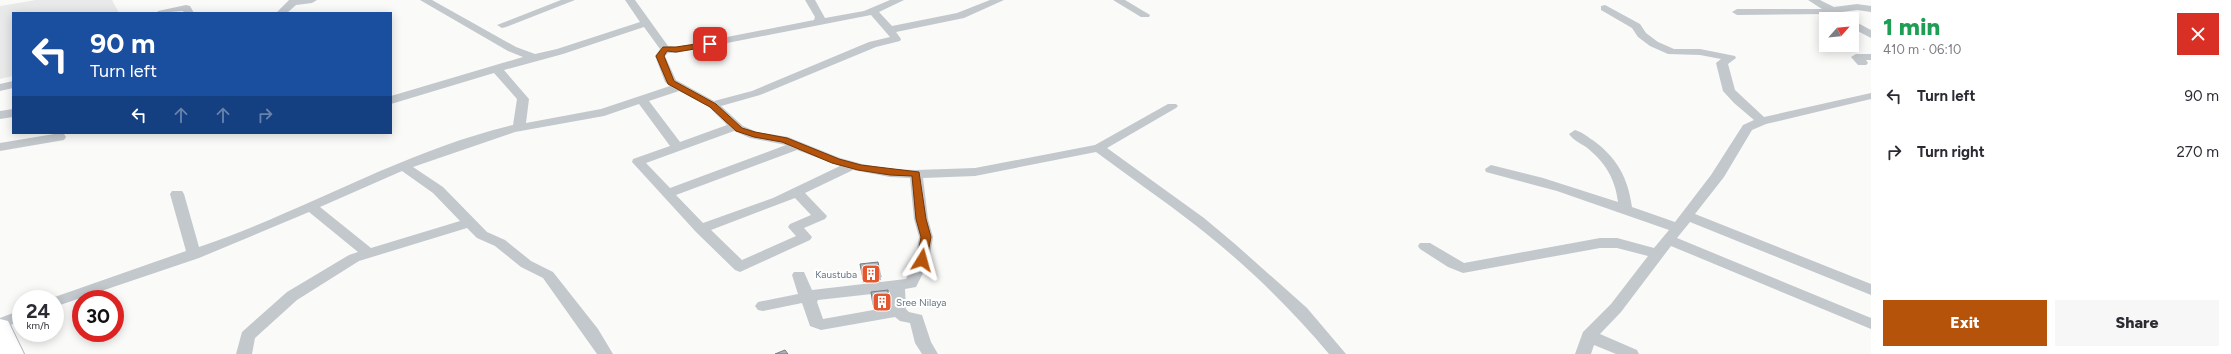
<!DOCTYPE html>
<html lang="en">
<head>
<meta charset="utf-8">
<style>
	:root { --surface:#fff; --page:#f7f7f7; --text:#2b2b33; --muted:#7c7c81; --accent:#b45309 }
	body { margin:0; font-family:Figtree,sans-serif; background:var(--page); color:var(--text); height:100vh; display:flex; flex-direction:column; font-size:15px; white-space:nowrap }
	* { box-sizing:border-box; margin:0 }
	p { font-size:13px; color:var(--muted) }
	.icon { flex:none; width:22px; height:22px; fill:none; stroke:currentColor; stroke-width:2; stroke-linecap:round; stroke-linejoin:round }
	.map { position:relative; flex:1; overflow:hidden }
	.sheet { display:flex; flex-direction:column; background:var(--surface); width:360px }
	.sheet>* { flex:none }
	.top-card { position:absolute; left:12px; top:12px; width:380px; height:122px; border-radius:0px; box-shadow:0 2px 10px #0003; background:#1a4fa0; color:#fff; overflow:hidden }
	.needle { width:26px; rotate:63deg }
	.controls { position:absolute; left:1819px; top:12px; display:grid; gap:8px }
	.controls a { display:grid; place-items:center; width:40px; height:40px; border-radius:0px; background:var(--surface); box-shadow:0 2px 10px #0003; font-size:20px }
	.speed { position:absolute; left:12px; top:290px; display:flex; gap:8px; font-size:20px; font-weight:700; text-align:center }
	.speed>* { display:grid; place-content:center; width:52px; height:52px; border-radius:50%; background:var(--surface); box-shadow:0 2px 10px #0003; line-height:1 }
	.speed small { font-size:10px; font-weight:400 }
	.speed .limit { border:6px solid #d22; background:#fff; color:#111 }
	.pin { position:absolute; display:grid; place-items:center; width:34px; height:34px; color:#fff; margin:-17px; border-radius:8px; box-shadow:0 2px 6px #0006 }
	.me { position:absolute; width:44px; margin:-22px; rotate:8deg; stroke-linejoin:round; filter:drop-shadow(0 0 3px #0008) }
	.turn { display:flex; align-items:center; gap:14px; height:84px; padding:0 12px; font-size:18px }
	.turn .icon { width:52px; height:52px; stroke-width:2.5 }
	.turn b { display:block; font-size:28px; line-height:34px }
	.lanes { display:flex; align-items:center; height:38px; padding:0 12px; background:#0003; justify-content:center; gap:20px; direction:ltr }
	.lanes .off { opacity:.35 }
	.round { display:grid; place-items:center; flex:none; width:42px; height:42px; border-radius:0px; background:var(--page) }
	.head { display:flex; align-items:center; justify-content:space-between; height:68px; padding:0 12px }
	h1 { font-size:24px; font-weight:800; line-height:30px; color:#1e9e55 }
	.button { display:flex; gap:8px; margin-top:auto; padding:8px 12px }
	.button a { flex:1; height:46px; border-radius:0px; background:var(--accent); color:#fff; font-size:16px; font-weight:800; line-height:46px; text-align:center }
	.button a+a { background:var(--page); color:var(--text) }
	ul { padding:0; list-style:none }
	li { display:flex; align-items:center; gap:12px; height:56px; padding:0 12px }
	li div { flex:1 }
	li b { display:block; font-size:15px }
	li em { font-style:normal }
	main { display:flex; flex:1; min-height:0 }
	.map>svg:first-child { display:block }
</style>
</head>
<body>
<main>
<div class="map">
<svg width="1871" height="354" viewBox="0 0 1871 354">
	<rect width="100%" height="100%" fill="#fafaf8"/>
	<path fill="#e8e9e9" d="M 36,0 L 112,0 L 119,13 L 13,13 L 13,76 L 0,79 L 0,6 Z"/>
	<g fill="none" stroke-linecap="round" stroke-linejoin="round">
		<g stroke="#b4b9bd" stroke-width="2">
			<path id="highway" d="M 0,319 L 8,321 L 24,354 L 0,354 Z"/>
		</g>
		<g fill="#c3c8cc" fill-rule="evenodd">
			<path d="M 289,0 L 317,0 L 312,3 L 296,5 L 287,13 L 276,13 Z"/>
			<path d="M 420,0 L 432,0 L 516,47 L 535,54 L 557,49 L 640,22 L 625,0 L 635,0 L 668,46 L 676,47 L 814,20 L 815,17 L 805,0 L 815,0 L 825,18 L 864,11 L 890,0 L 904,0 L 879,12 L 892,26 L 957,13 L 990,0 L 1004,0 L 964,18 L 896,32 L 901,39 L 900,41 L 876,47 L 760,95 L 721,106 L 743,126 L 757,132 L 788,137 L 840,158 L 862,164 L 890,169 L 916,170 L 975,168 L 1095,145 L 1168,104 L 1176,104 L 1178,106 L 1176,108 L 1107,148 L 1204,218 L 1235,244 L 1307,308 L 1346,354 L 1329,354 C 1289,306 1243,262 1194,224 C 1162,199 1128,176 1096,152 L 975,176 L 923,178 L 928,219 L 933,237 L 929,261 L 916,287 L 905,289 L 906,309 L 909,312 L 922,315 L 931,342 L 938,354 L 922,354 L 915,343 L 910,323 L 900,321 L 895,317 L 821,330 L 810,326 L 802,303 L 763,311 L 758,310 L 755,306 L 758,302 L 798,294 L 792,275 L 794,272 L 804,272 L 812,290 L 906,279 L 915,261 L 919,237 L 914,219 L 910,178 L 890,177 L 853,170 L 805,193 L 827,216 L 825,219 L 804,228 L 812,237 L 810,240 L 740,272 L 735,270 L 696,232 L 632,162 L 633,159 L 670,146 L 639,104 L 604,116 L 515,132 L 413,167 L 443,187 L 487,232 L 505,240 L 531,261 L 553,272 L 598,329 L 613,354 L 597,354 L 543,278 L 521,267 L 495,246 L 477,238 L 467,228 L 359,261 L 297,300 L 255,338 L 252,354 L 236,354 L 242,332 L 287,292 L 349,255 L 358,252 L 309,212 L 199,258 L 60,305 L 55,306 L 55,299 L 49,299 L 186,251 L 170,194 L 172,191 L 182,191 L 184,194 L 199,247 C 305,211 403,151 513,125 L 517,99 L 494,73 L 391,104 L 391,96 L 523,57 L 508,51 ZM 871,15 L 890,37 L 869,42 L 752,91 L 714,101 L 676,80 L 665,56 L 668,53 L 676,53 ZM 644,27 L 660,49 L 655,56 L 665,82 L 670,86 L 601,109 L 526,123 L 529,99 L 504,70 L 563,54 ZM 679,91 L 709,107 L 727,125 L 680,142 L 649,101 ZM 734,131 L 750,138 L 786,145 L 670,188 L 646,163 ZM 797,150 L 840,166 L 773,198 L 703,223 L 676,195 ZM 402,171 L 433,193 L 460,221 L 371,248 L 320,207 ZM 795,198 L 811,215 L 790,224 L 788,227 L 796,236 L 742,260 L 711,230 ZM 890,292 L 890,307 L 823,319 L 817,302 L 818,300 Z"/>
			<path d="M 561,0 L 575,0 L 506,27 L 502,28 L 497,25 Z"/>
			<path d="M 1113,0 L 1125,0 L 1150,15 L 1149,17 L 1141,17 Z"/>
			<path d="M 1808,0 L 1820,0 L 1834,7 L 1857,4 L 1871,6 L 1871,12 L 1857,10 L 1842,12 L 1852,19 L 1839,19 L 1830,14 L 1737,15 L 1732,12 L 1737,9 L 1822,9 Z"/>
			<path d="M 186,5 L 190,6 L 194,13 L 184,13 L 183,11 L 157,13 L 158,11 Z"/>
			<path d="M 1605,5 L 1640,24 L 1646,33 L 1658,42 L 1674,49 L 1700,49 L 1735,56 L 1736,58 L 1728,64 L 1735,90 L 1764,117 L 1871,93 L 1871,99 L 1766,124 L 1752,130 L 1724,177 L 1695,214 L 1871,284 L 1871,295 L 1690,222 L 1677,238 L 1871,318 L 1871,329 L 1671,246 L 1621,312 L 1600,334 L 1637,350 L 1639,354 L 1616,354 L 1594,345 L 1591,354 L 1575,354 L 1583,332 L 1611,304 L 1648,256 L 1617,248 L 1600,248 L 1463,273 L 1448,267 L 1420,249 L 1418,246 L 1420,243 L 1430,243 L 1464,263 L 1600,238 L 1617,238 L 1654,248 L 1669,230 L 1557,191 L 1486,172 L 1485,169 L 1491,165 L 1543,178 L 1618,202 C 1615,178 1605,162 1586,147 C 1580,143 1573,140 1569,134 L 1575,130 C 1582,132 1588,137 1594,141 C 1617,158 1628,178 1632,207 L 1675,222 L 1711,175 L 1743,125 L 1754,120 L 1734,103 L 1723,91 L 1716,63 L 1721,59 L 1700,55 L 1668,54 L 1650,46 L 1638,37 L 1632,28 L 1601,10 L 1601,6 Z"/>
			<path d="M 1852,20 L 1871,30 L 1871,38 L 1852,28 Z"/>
			<path d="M 1856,54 L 1871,54 L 1871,60 L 1866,60 L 1868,63 L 1866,65 L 1858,65 L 1851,57 Z"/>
			<path d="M 13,81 L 13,88 L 0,91 L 0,84 Z"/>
			<path d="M 13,109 L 13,117 L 0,119 L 0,111 Z"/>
			<path d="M 60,133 L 64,134 L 66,137 L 64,140 L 0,151 L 0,143 Z"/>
			<path d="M 21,310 L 21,321 L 0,329 L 0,318 Z"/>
		</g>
		<use href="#highway" fill="#fff" fill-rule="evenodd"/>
	</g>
	<path fill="#929a9f" d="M 860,264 L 881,277 L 881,280 L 863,283 Z"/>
	<path fill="#777d82" d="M 888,290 L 888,306 L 873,309 L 873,305 Z"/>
	<g fill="#aab3b9" stroke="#777d82">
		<path d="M 878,262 L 881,277 L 863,279 L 860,264 Z"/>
		<path d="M 888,290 L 888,302 L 873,305 L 871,292 Z"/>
		<path d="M 785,350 L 788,354 L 775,354 Z"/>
	</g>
	<path fill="#b45309" stroke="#753606" d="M 710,42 L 714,44 L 713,46 L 676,52 L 667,51 L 664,56 L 674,81 L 716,104 L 742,128 L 755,132 L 787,138 L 839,159 L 861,165 L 919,172 L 926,219 L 931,237 L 926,263 L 922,264 L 917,260 L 921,237 L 916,219 L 912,176 L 890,175 L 858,170 L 832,163 L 782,142 L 754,137 L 736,131 L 710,107 L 668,84 L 656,56 L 663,47 L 676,47 Z"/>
	<defs>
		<g id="building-square" transform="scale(1)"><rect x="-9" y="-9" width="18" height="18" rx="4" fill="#e4572e" stroke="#fff"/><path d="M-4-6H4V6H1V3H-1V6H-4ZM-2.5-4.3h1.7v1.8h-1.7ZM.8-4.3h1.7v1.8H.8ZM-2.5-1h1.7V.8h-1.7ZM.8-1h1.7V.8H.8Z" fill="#fff"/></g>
	</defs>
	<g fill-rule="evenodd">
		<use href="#building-square" x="871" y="274"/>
		<use href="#building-square" x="882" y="302"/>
	</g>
	<g text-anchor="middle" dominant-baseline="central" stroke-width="4" stroke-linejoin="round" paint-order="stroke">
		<g font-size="10" fill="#657683" stroke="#fff" text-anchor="end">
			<text x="857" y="274">Kaustuba</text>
			<text x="896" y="302" text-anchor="start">Sree Nilaya</text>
		</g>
	</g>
</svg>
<div class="controls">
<a><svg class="needle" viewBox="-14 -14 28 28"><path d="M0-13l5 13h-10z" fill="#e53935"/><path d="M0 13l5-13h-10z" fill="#7c7c81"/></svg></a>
</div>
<div class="speed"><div>24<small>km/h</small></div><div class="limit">30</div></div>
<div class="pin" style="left:710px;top:44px;background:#d93025"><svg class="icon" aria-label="arrive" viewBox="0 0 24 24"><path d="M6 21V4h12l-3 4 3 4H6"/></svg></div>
<svg class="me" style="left:922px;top:260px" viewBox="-20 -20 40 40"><path d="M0-17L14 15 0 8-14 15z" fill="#b45309" stroke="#fff" stroke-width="4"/></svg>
<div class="top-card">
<div class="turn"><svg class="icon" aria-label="left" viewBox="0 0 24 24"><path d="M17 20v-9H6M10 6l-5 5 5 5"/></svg><div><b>90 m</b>Turn left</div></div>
<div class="lanes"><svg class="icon" aria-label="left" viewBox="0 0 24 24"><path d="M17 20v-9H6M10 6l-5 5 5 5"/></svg><svg class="icon off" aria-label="ahead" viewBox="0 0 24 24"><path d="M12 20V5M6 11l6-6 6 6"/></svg><svg class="icon off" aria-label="ahead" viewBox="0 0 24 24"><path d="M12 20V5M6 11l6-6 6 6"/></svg><svg class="icon off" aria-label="right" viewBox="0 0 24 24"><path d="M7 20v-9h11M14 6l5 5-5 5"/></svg></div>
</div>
</div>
<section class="sheet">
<div class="head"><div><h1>1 min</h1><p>410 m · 06:10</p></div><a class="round" style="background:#d93025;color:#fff"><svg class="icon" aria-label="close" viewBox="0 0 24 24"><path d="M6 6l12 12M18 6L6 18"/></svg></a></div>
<ul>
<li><svg class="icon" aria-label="left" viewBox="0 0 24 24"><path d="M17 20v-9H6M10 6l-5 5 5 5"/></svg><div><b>Turn left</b></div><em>90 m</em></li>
<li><svg class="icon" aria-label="right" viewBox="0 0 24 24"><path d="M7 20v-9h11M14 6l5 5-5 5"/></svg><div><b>Turn right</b></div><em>270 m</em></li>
</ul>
<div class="button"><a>Exit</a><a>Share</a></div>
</section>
</main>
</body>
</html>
